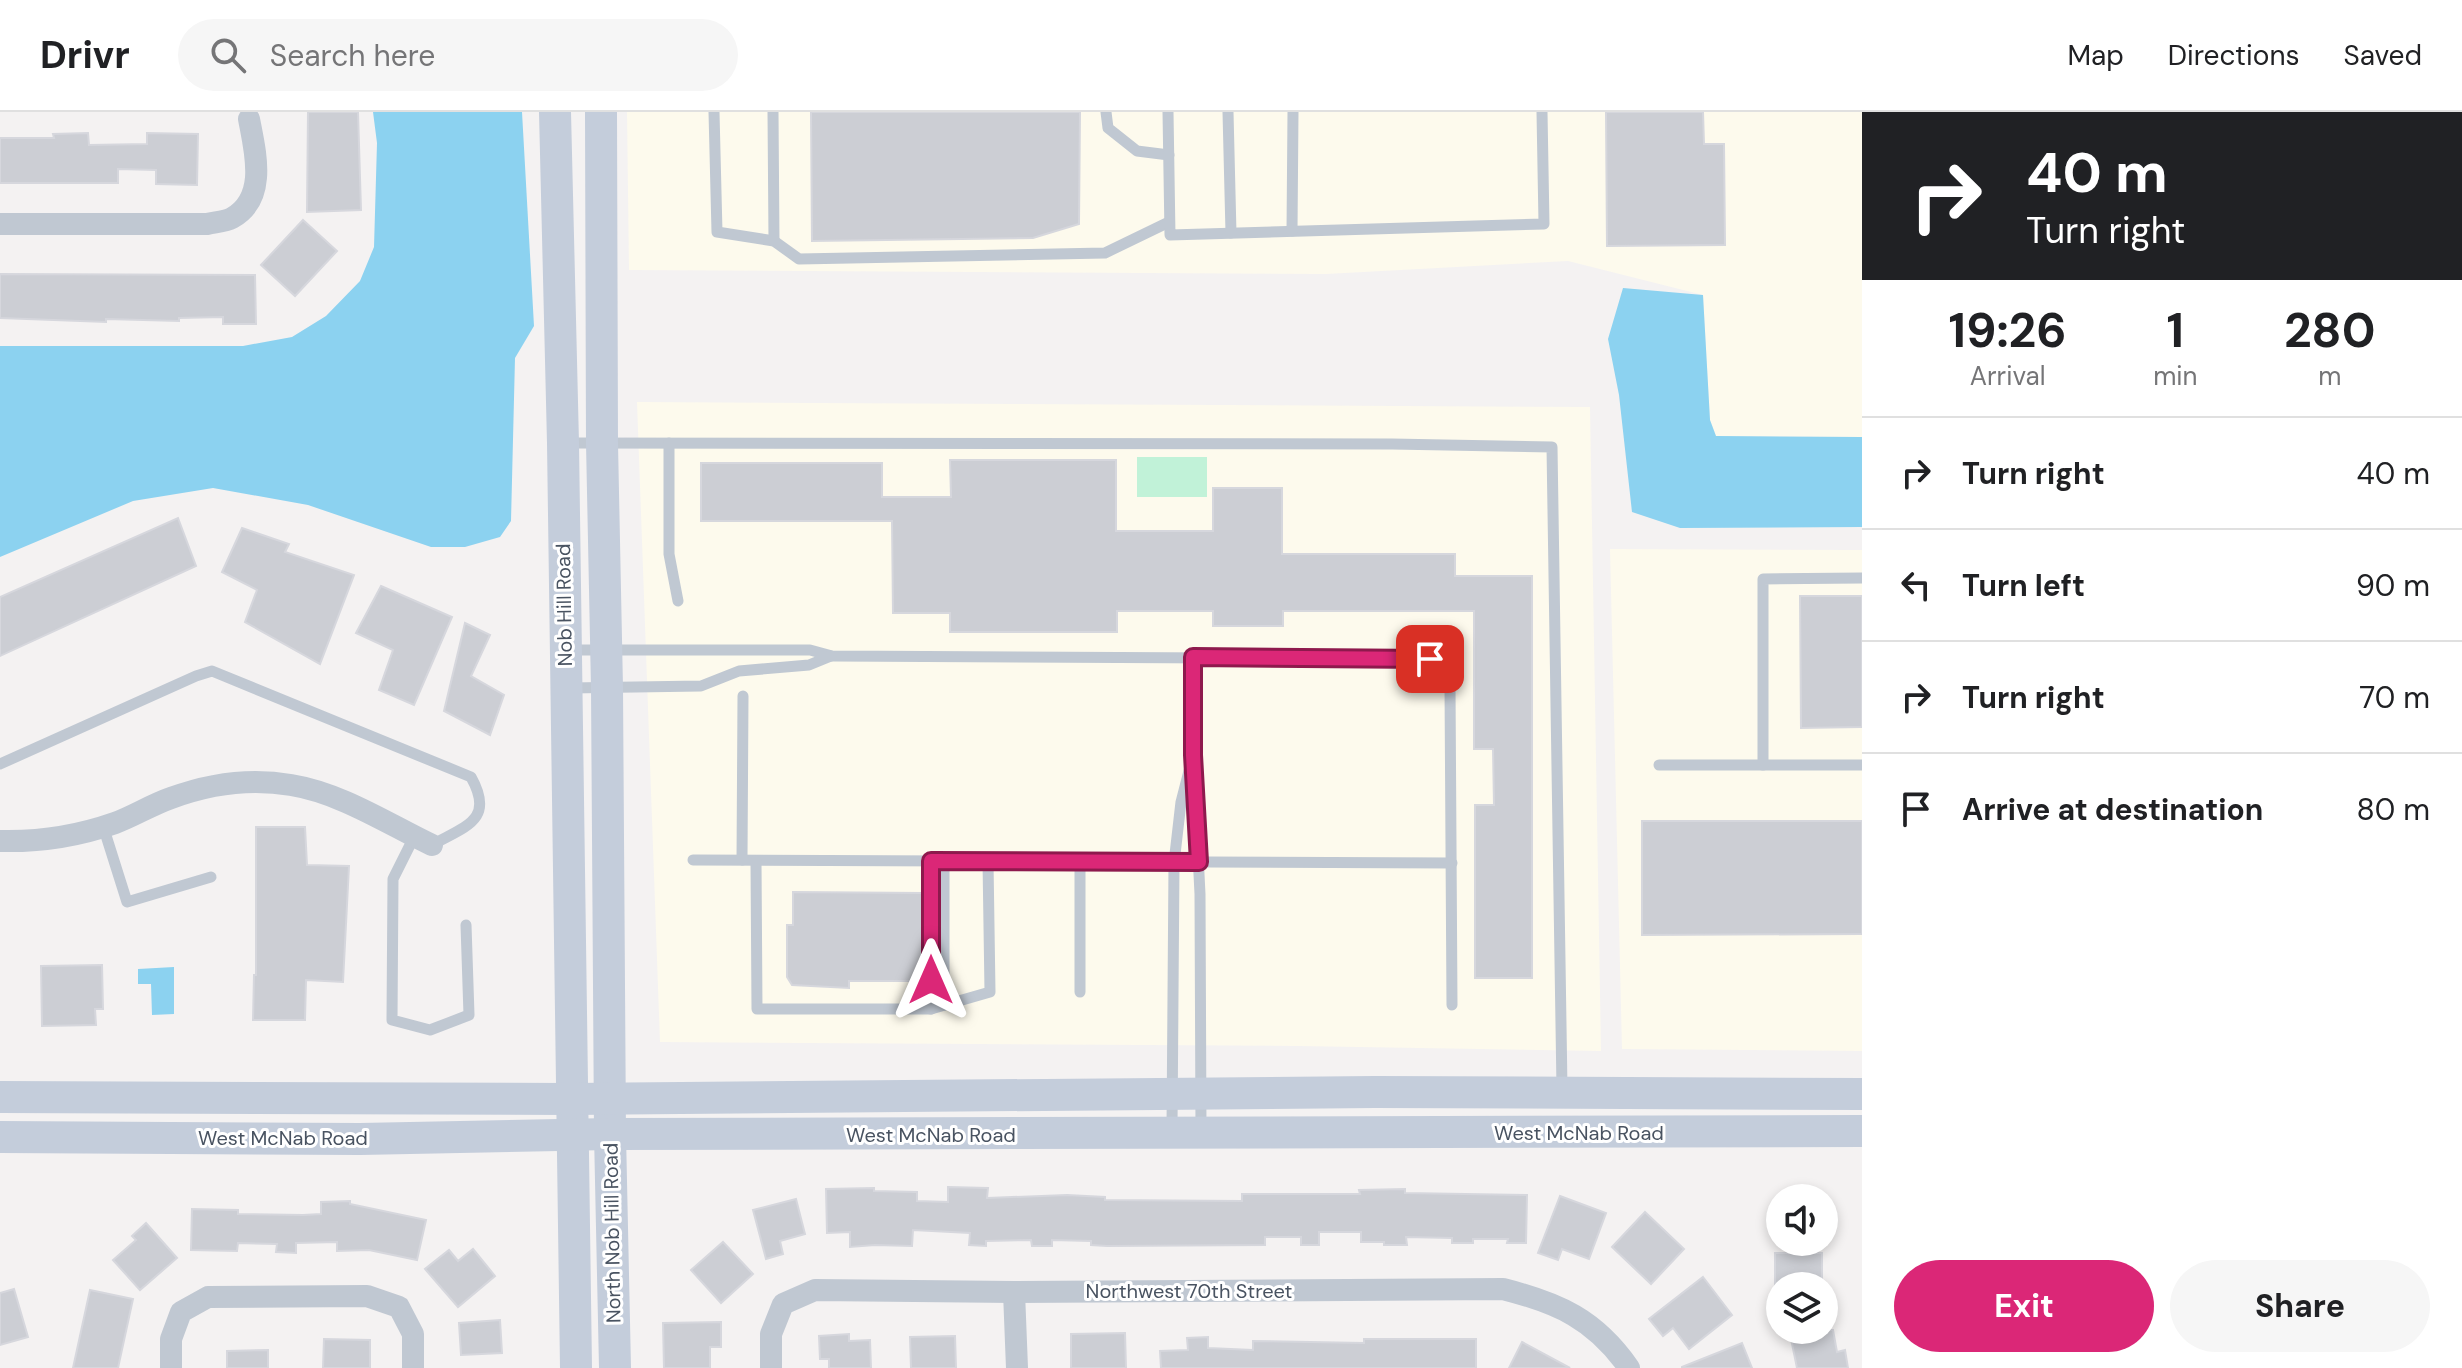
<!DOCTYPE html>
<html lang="en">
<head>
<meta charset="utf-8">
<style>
	:root { --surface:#fff; --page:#f6f6f6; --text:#202124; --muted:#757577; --line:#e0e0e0; --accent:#db2777 }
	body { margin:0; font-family:"DM Sans",sans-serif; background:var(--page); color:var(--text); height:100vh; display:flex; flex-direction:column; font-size:30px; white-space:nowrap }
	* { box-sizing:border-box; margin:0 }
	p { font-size:26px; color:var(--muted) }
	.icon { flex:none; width:44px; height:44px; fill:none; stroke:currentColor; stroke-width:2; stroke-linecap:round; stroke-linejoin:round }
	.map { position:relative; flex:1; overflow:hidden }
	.panel { display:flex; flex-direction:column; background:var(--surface); width:600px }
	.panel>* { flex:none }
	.guide { background:#202124; color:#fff; overflow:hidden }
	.fabs { position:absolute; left:1766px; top:1072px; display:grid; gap:16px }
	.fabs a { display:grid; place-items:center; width:72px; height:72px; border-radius:50%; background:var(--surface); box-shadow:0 4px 12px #0003; font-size:40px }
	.pin { position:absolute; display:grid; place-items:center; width:68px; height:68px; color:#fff; margin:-34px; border-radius:16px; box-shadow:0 4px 12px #0006 }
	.me { position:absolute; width:88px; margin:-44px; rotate:0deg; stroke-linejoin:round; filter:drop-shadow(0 0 6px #0008) }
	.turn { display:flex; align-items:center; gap:28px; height:168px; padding:0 32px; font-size:36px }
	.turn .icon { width:104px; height:104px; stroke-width:2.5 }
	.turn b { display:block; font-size:56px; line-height:68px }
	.eta { display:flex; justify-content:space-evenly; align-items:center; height:136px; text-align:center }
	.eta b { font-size:48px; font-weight:700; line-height:56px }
	.action { display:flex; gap:16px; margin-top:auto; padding:16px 32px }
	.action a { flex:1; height:92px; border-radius:48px; background:var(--accent); color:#fff; font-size:32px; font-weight:700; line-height:92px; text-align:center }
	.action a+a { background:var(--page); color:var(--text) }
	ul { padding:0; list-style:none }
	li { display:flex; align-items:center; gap:24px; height:112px; padding:0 32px; border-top:2px solid var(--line) }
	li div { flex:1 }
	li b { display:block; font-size:30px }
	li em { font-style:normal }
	header { display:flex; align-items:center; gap:48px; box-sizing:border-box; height:112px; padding:0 40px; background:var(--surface); border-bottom:2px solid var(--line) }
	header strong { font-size:38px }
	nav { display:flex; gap:44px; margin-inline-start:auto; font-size:28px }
	.search { width:560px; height:72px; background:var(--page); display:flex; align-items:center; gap:20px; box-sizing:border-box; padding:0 28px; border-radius:44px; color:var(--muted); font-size:30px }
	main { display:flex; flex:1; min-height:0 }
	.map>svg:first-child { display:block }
</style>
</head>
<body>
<header>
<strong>Drivr</strong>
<div class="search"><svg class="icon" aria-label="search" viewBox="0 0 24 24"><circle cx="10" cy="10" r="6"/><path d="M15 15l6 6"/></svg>Search here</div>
<nav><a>Map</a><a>Directions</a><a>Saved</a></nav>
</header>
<main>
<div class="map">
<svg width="1862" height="1256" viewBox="0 0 1862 1256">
	<rect width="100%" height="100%" fill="#f4f2f2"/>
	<g fill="#fdfaed">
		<path d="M 627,0 L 1862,0 L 1862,325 L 1716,324 L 1710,308 L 1703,183 L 1568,149 L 1326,162 L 629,158 Z"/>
		<path d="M 637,290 L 1590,295 L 1601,939 L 1298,934 L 660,930 Z"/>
		<path d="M 1610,437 L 1862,438 L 1862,939 L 1622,937 Z"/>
	</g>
	<rect fill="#c1f2d8" x="1137" y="345" width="70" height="40"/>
	<g fill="#8cd2f0">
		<path d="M 373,0 L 522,0 L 534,214 L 515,246 L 511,409 L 500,425 L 465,435 L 431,435 L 308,393 L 213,376 L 133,389 L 0,445 L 0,234 L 243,234 L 292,225 L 326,204 L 360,169 L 374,135 L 377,31 Z"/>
		<path d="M 1623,176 L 1703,183 L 1710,308 L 1716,324 L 1862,325 L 1862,415 L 1680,416 L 1632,400 L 1619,283 L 1608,227 Z"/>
		<path d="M 174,855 L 174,902 L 152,903 L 151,872 L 138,872 L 138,857 Z"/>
	</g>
	<g fill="#ccced4" stroke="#d6d7dd" stroke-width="2">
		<path d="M 308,0 L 358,0 L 361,98 L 307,100 Z"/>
		<path d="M 811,0 L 1080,0 L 1079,112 L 1033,126 L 812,129 Z"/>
		<path d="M 1606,0 L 1703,0 L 1704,32 L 1724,32 L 1725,133 L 1607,134 Z"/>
		<path d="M 88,21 L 89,33 L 147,32 L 147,21 L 198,22 L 197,73 L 156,72 L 156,58 L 118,57 L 118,71 L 0,71 L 0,26 L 54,26 L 53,22 Z"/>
		<path d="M 303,108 L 337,139 L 295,184 L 261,153 Z"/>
		<path d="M 0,162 L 255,163 L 256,212 L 223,212 L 223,205 L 179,206 L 179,209 L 106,207 L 106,210 L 0,206 Z"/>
		<path d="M 950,348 L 1116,348 L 1116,419 L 1213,419 L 1213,376 L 1282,376 L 1282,442 L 1455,442 L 1455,464 L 1532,464 L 1532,866 L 1475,866 L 1475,693 L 1494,693 L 1493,637 L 1474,637 L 1474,499 L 1283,499 L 1283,514 L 1213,514 L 1213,499 L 1117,499 L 1117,520 L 950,520 L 950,501 L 893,501 L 892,409 L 701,409 L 701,351 L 882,351 L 882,385 L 951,385 Z"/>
		<path d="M 178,406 L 196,454 L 0,544 L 0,485 Z"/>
		<path d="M 242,416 L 289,432 L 285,440 L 354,463 L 320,552 L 245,510 L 257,478 L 222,460 Z"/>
		<path d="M 381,474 L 452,505 L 414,593 L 379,578 L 393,538 L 356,521 Z"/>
		<path d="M 1800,484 L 1862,484 L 1862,615 L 1801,616 Z"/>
		<path d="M 465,511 L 490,523 L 471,564 L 504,583 L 490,623 L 444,599 Z"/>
		<path d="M 1642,709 L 1862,709 L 1862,822 L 1642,823 Z"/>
		<path d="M 256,715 L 305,715 L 307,753 L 349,754 L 343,870 L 306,868 L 305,908 L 253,908 L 254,863 L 256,863 Z"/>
		<path d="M 793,780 L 922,781 L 922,869 L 849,869 L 849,876 L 792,873 L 787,865 L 787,813 L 793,813 Z"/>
		<path d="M 102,853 L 103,897 L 95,897 L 96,913 L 42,914 L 41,854 Z"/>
		<path d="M 948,1075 L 988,1076 L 987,1086 L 1067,1083 L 1105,1085 L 1105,1088 L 1242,1089 L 1242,1082 L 1360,1082 L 1359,1078 L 1405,1077 L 1405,1081 L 1527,1083 L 1526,1131 L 1507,1131 L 1508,1127 L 1473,1127 L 1473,1131 L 1452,1131 L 1452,1126 L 1406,1125 L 1407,1133 L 1384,1133 L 1384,1130 L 1361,1130 L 1361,1120 L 1319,1120 L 1319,1133 L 1301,1133 L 1301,1125 L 1265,1125 L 1265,1133 L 1107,1134 L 1091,1133 L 1091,1129 L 1052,1128 L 1052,1134 L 1032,1134 L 1031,1128 L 986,1129 L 986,1134 L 969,1133 L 970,1121 L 913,1118 L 912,1134 L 875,1133 L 850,1135 L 850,1120 L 827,1121 L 826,1077 L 874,1076 L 874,1079 L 917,1080 L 917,1089 L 948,1090 Z"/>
		<path d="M 1560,1084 L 1606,1101 L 1589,1147 L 1562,1137 L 1558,1148 L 1538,1141 Z"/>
		<path d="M 796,1087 L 805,1122 L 780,1129 L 783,1142 L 766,1147 L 753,1098 Z"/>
		<path d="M 350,1089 L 350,1092 L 426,1108 L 417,1148 L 369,1138 L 337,1139 L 337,1130 L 296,1131 L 296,1141 L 276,1140 L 277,1132 L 238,1131 L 237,1139 L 191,1138 L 192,1097 L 238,1098 L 238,1102 L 303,1103 L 321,1102 L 321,1090 Z"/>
		<path d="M 1645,1100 L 1684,1137 L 1651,1172 L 1612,1135 Z"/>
		<path d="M 146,1111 L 177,1146 L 140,1178 L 113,1148 L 136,1128 L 132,1124 Z"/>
		<path d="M 723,1130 L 753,1162 L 721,1191 L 691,1158 Z"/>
		<path d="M 473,1137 L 495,1164 L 458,1195 L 425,1157 L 449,1138 L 458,1149 Z"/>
		<rect x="1775" y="1141" width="47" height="33"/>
		<path d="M 1703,1165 L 1732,1203 L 1689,1237 L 1673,1216 L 1663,1224 L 1649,1207 Z"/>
		<path d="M 14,1177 L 28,1225 L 0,1233 L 0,1181 Z"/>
		<path d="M 90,1178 L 133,1187 L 118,1256 L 73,1256 Z"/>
		<path d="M 500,1208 L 502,1241 L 461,1243 L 459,1211 Z"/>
		<path d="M 721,1210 L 721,1235 L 710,1235 L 710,1256 L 664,1256 L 663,1211 Z"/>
		<path d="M 1809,1218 L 1833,1218 L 1837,1240 L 1845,1238 L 1848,1256 L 1797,1256 L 1790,1222 Z"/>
		<path d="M 1125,1221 L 1126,1256 L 1071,1256 L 1071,1222 Z"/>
		<path d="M 849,1222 L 849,1229 L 870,1228 L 871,1256 L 829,1256 L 829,1247 L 820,1247 L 819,1224 Z"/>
		<path d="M 955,1224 L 956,1256 L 911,1256 L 910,1225 Z"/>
		<path d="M 1208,1225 L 1208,1236 L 1253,1238 L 1253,1229 L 1364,1231 L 1364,1227 L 1476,1227 L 1476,1256 L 1161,1256 L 1160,1239 L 1188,1238 L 1187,1226 Z"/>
		<path d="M 324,1227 L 370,1228 L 370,1256 L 323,1256 Z"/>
		<path d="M 1522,1230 L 1570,1256 L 1509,1256 Z"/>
		<path d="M 1742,1231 L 1752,1256 L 1682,1256 L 1682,1255 Z"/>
		<path d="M 268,1238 L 268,1256 L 227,1256 L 227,1239 Z"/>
	</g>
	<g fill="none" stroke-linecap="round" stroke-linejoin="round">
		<g stroke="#c0c8d2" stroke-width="11">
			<path d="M 714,0 L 717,120 L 774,129 L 799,147 L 1105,141 L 1169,110"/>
			<path d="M 773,0 L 774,129"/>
			<path d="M 1106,0 L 1108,16 L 1137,39 L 1169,43"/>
			<path d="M 1168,0 L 1170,123 L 1544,112 L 1542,0"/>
			<path d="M 1228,0 L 1231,121"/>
			<path d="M 1292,119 L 1293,0"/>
			<path d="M 564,331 L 1392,332 L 1552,335 L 1562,977"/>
			<path d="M 669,331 L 669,442 L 678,489"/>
			<path d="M 570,538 L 810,538 L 832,544 L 1430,547 C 1442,554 1447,560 1450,574 L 1452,893"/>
			<path d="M 1193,545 L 1193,643 L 1200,782 L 1201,1020"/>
			<path d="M 570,576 L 701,574 L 739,559 L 809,553 L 831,544"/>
			<path d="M 0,652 L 196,564 L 212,559 L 471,665 C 495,708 466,714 432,733"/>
			<path d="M 1659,653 L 1862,653"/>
			<path d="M 1763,653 L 1763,467 L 1862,466"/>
			<path d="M 103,714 L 127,790 L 211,765"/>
			<path d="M 414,725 L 393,767 L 392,908 L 430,918 L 469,903 L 466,813"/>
			<path d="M 693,748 L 1452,751"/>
			<path d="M 742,748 L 743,584"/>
			<path d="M 756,749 L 757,897 L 931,897 L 990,880 L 988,749"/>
			<path d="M 944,749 L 944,893"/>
			<path d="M 1080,750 L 1080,880"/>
			<path d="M 931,897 L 931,749"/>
			<path d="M 1172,1017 L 1174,751 L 1181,690 L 1190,655"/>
		</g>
		<g stroke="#c0c8d2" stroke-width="22">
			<path d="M 0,112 L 207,112 C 215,110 225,110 232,106 C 268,86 255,39 249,7"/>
			<path d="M 0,729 C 38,730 78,724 115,711 C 134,704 151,693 171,686 C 209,672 251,666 291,673 C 341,681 388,712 432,733"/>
			<path d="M 1014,1180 L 1017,1256"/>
			<path d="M 171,1256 L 171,1227 L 181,1200 L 208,1185 L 367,1184 L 399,1195 L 413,1222 L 413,1256"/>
			<path d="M 771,1256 L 771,1222 L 783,1192 L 815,1178 L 1014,1180 L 1503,1177 C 1558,1191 1595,1207 1629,1256"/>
		</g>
		<g stroke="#c4cddb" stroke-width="32">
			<path d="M 555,0 L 563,331 L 576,1256"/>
			<path d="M 601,0 L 602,331 L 607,576 L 610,1022 L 615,1256"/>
			<path d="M 0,985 L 571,987 L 1375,980 L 1862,982"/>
			<path d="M 0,1025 L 360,1027 L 610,1022 L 1862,1019"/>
		</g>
	</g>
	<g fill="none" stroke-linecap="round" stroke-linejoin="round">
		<g stroke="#8e194d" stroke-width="20">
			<path id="route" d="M 931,868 L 931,749 L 1199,750 L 1193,643 L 1193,545 L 1430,547"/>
		</g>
		<use href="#route" stroke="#db2777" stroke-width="14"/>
	</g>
	<g text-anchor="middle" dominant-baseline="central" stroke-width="6" stroke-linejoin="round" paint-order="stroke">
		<g font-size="20" fill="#495361" stroke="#fff">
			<text transform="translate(564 493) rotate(-91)">Nob Hill Road</text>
			<text x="1579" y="1021">West McNab Road</text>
			<text x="931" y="1023">West McNab Road</text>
			<text x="283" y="1026">West McNab Road</text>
			<text transform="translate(612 1121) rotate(-91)">North Nob Hill Road</text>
			<text x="1189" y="1179">Northwest 70th Street</text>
		</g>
	</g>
</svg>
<div class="fabs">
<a><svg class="icon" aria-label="sound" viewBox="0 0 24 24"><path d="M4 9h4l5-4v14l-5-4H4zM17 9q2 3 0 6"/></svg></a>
<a><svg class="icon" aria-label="layers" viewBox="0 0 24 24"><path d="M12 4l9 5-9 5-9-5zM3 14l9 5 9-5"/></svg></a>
</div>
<div class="pin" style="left:1430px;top:547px;background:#d93025"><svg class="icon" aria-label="arrive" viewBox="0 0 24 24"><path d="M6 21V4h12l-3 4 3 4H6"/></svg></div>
<svg class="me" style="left:931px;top:868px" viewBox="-20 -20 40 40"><path d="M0-17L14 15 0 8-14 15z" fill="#db2777" stroke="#fff" stroke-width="4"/></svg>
</div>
<section class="panel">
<div class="guide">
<div class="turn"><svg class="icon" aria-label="right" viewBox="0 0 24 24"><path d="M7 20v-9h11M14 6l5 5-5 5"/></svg><div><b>40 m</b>Turn right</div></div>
</div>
<div class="eta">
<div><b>19:26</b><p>Arrival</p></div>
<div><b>1</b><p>min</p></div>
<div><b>280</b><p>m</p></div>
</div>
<ul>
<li><svg class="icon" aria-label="right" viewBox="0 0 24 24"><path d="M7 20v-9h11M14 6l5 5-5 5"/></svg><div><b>Turn right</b></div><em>40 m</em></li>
<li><svg class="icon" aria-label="left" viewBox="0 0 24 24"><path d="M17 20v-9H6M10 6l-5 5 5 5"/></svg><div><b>Turn left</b></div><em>90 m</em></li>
<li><svg class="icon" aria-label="right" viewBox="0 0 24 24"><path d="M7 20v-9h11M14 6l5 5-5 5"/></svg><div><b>Turn right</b></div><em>70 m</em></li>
<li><svg class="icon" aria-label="arrive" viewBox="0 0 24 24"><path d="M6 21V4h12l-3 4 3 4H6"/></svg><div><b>Arrive at destination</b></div><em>80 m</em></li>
</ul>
<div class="action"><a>Exit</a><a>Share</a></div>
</section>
</main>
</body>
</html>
